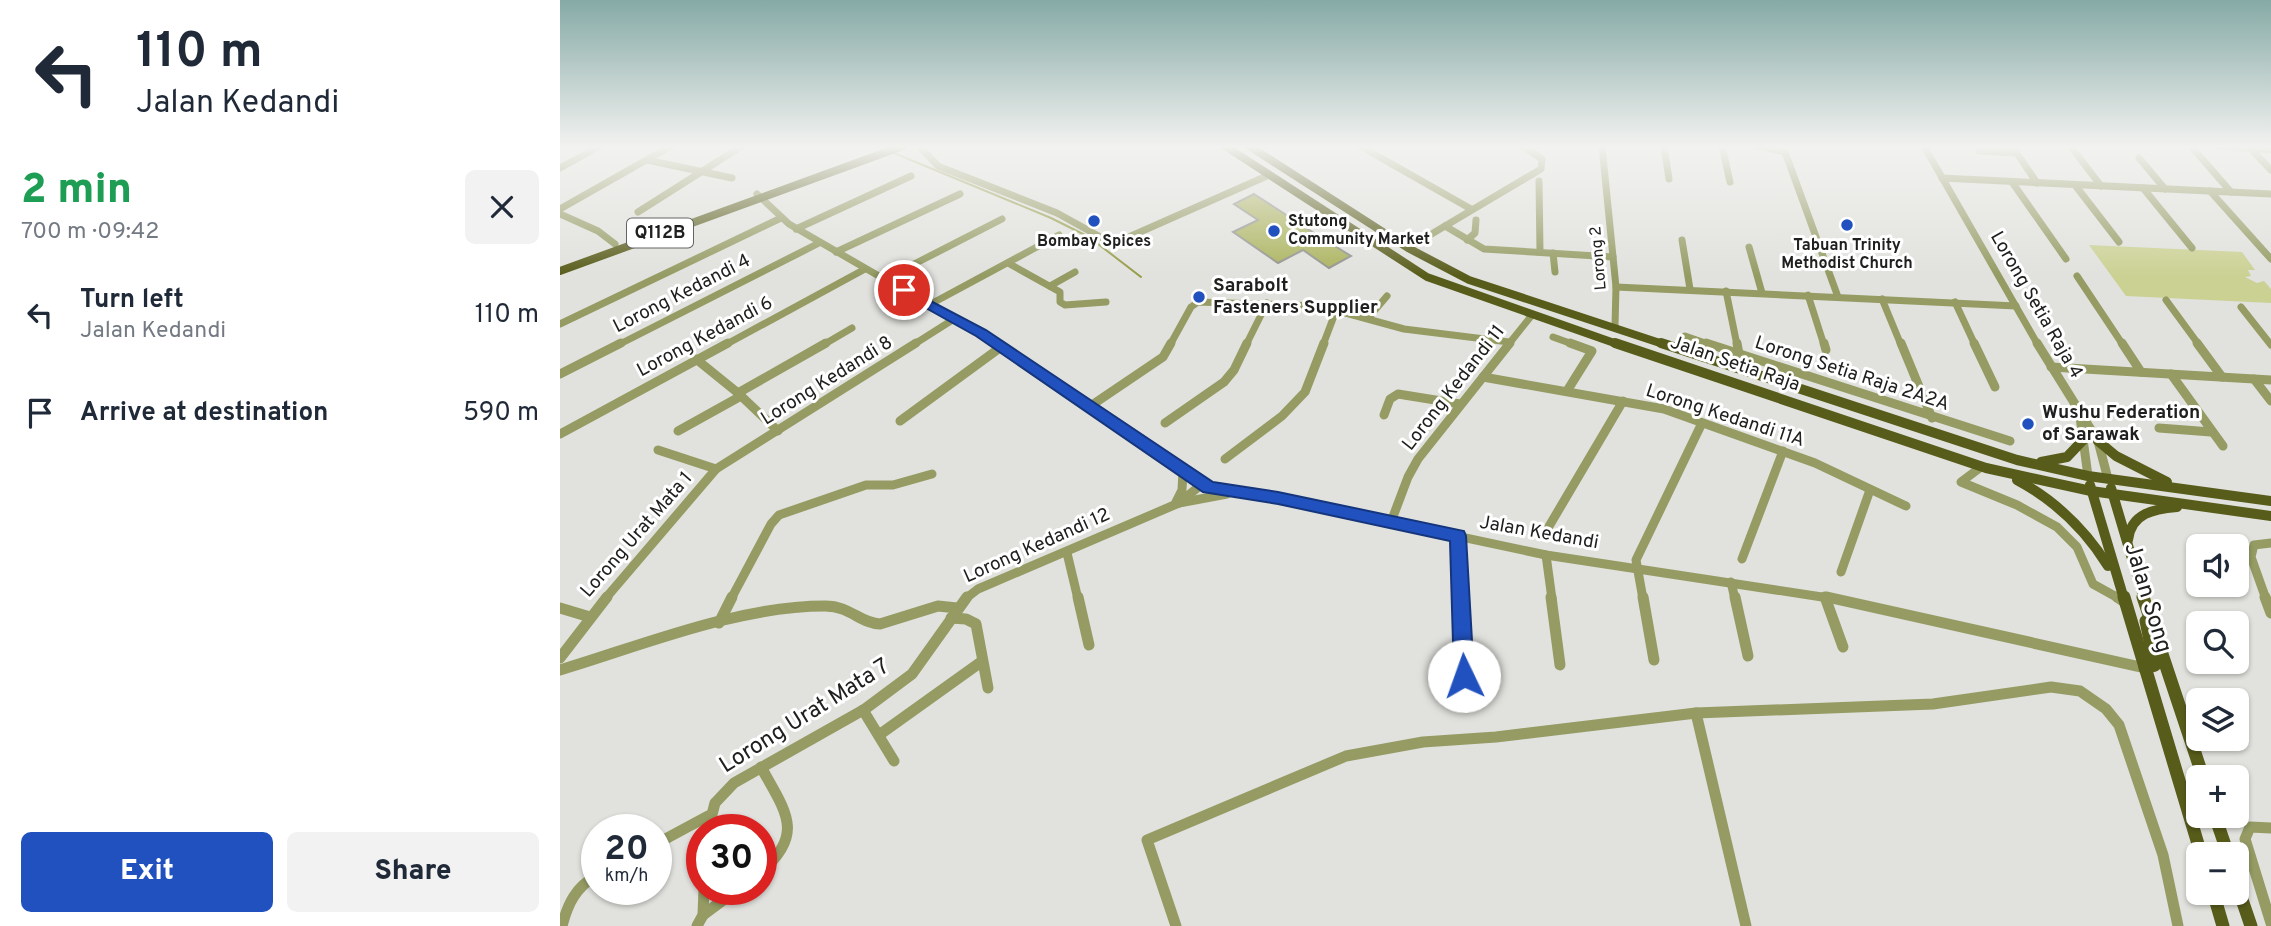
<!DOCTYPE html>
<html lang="en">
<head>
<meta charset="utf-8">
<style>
	:root { --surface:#fff; --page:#f2f2f3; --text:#1f2937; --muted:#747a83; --accent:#2051bf }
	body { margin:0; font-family:Overpass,sans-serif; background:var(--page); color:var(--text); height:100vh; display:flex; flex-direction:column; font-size:26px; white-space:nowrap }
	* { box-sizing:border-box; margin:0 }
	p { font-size:23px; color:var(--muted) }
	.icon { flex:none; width:38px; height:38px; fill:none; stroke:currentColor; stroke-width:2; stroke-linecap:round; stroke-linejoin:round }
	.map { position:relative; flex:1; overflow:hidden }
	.drawer { display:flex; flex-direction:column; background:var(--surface); width:560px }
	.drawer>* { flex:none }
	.banner { background:#fff; color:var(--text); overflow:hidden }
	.tools { position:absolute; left:1626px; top:534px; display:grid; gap:14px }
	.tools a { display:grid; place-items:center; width:63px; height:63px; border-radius:10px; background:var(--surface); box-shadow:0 2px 5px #0004; font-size:35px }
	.speed { position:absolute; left:21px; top:814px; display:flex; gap:14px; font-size:35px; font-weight:700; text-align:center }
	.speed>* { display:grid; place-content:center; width:91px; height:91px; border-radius:50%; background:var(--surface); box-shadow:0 2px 5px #0004; line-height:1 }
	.speed small { font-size:18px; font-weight:400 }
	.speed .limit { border:10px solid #d22; background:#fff; color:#111 }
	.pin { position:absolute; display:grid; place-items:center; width:60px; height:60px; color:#fff; margin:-30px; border:4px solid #fff; border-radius:50%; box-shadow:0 2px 7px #0007 }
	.me { position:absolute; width:77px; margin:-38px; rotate:357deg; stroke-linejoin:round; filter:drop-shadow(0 0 5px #0008) }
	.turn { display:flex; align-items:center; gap:24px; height:147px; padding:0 21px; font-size:32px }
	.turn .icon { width:91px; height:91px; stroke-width:2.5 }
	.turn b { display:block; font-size:49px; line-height:60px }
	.round { display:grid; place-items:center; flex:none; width:74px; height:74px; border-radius:10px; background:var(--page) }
	.head { display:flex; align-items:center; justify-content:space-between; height:119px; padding:0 21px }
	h1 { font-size:42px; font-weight:800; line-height:52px; color:#1e9e55 }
	.cta { display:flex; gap:14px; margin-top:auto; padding:14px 21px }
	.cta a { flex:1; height:80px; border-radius:10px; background:var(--accent); color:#fff; font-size:28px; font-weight:800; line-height:80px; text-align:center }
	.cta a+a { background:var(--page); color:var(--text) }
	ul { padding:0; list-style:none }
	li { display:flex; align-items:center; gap:21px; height:98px; padding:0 21px }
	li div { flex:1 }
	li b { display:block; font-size:26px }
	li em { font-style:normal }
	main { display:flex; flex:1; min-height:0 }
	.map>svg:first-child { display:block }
</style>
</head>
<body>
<main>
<section class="drawer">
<div class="banner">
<div class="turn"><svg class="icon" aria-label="left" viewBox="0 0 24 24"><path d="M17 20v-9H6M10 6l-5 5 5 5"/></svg><div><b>110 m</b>Jalan Kedandi</div></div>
</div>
<div class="head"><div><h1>2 min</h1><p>700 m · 09:42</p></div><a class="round"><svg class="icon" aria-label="close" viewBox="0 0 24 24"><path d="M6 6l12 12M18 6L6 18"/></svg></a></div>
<ul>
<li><svg class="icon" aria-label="left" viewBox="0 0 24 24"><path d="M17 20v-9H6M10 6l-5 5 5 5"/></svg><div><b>Turn left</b><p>Jalan Kedandi</p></div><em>110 m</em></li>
<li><svg class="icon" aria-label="arrive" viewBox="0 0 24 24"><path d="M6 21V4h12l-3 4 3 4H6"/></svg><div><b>Arrive at destination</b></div><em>590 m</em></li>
</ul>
<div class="cta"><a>Exit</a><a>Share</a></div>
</section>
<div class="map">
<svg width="1711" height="926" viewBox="0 0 1711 926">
	<rect width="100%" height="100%" fill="#e1e2dd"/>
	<path fill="#cbd193" d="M 1529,245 L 1682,252 L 1695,270 L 1688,270 L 1691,276 L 1685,277 L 1697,283 L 1704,281 L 1711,289 L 1711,303 L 1566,296 Z"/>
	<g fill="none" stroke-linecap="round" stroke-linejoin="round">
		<path stroke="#949a44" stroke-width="2" d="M 334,153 L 491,218 L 529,237 L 581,277"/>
	</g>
	<path fill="#abb35d" stroke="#92928e" stroke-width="2" d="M 694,194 L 757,235 L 791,256 L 769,268 L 743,250 L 718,263 L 673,232 L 698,220 L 674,204 Z"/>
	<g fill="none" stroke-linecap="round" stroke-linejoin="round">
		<g stroke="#959b63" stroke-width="7">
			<path d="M 359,146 L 378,166 L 497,213 L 553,244 L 709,175"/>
			<path d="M 800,146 L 911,209"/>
			<path d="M 1042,146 L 1056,287 L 1055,326"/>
			<path d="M 1104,146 L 1109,179"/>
			<path d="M 1162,146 L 1170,182"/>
			<path d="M 1197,146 L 1225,152 L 1278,297"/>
			<path d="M 1364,146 L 1478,345"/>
			<path d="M 1452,146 L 1477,183"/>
			<path d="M 1631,146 L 1671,192"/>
			<path d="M 1660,146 L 1711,150"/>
			<path d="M 1512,148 L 1541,186"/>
			<path d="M 1691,149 L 1711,170"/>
			<path d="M 1419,151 L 1455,153"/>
			<path d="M 1579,158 L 1605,189"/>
			<path d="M 87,160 L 172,178"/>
			<path d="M 0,168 L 40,146"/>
			<path d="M 1382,178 L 1711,194"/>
			<path d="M 979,181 L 980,252"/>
			<path d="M 1452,182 L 1506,259"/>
			<path d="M 1515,185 L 1559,242"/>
			<path d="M 1583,188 L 1632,248"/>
			<path d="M 1650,191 L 1711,259"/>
			<path d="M 197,194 L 229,224 L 438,345"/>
			<path d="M 0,209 L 111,146"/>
			<path d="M 78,212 L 182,146"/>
			<path d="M 0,214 L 38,231 L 55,244"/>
			<path d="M 885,226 L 924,249 L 1053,257"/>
			<path d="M 236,229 L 351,176"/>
			<path d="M 907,240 L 915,233 L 916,220"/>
			<path d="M 1122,240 L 1130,289"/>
			<path d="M 1189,247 L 1202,293"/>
			<path d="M 848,248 L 981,169 L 982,159 L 963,146"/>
			<path d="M 276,252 L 400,194"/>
			<path d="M 993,253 L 995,272"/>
			<path d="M 448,263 L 500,292 L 500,302 L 505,305 L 546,302"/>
			<path d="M 1517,276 L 1563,345"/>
			<path d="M 325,279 L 442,219"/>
			<path d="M 490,286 L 515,272"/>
			<path d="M 1056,287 L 1456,306"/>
			<path d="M 1166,291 L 1177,345"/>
			<path d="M 1248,295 L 1264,345"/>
			<path d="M 1322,299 L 1341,345"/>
			<path d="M 1606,300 L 1639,345"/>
			<path d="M 1395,302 L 1415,345"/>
			<path d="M 369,305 L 499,235"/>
			<path d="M 1681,307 L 1711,345"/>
			<path d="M 809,317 L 827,296"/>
			<path d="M 0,324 L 221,218"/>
			<path d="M 1125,336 L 1151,345"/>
			<path d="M 993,337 L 1015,345"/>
			<path d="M 58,345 L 259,243"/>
			<path d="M 165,345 L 305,269"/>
			<path d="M 263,345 L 292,328"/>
			<path d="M 353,345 L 394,319"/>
			<path d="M 610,345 L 631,307 L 638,302 L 760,306 L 844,329 L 949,342"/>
			<path d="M 686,345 L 707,303"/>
			<path d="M 763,345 L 777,308"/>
			<path d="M 948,345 L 972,315"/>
		</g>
		<g stroke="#959b63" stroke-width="9">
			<path d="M 436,343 L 649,487 L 718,498 L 986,555 L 1275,599"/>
			<path d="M 1146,343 L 1450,441"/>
			<path d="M 1177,343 L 1179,354"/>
			<path d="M 1264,343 L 1266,350"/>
			<path d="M 1341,343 L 1372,418"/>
			<path d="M 1414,343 L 1435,387"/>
			<path d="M 1477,343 L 1538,441 L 1548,479"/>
			<path d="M 1562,343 L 1581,372"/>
			<path d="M 1637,343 L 1662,377"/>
			<path d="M 136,359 L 178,393 L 266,343"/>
			<path d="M 1491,367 L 1711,380"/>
			<path d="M 0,374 L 61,343"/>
			<path d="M 1611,374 L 1663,446"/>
			<path d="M 923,377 L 1104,409 L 1255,463 L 1346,506"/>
			<path d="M 1694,379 L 1711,401"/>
			<path d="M 1007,391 L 1032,351 L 1010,343"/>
			<path d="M 179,394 L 218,431"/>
			<path d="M 529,407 L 603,357 L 611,343"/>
			<path d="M 824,415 L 830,399 L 838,394 L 900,404"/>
			<path d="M 1520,417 L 1528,476"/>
			<path d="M 340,421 L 441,347"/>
			<path d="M 605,423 L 664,382 L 674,370 L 687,343"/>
			<path d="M 1599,428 L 1651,432"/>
			<path d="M 118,431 L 181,396"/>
			<path d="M 0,434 L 168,343"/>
			<path d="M 98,450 L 156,469"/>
			<path d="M 665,459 L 722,416 L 745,392 L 764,343"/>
			<path d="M 1421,467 L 1401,482 L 1457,505 L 1497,527 L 1517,547 L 1533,584 L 1560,599"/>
			<path d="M 616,502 L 622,490 L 623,471"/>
			<path d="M 619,503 L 667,494"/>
			<path d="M 831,522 L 848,477 L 858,459 L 950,343"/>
			<path d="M 988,528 L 1063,401"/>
			<path d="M 898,536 L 901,599"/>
			<path d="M 507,553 L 518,599"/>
			<path d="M 986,555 L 992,599"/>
			<path d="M 1182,559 L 1223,451"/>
			<path d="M 1281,572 L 1310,490"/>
			<path d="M 1171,582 L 1175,599"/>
			<path d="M 45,599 L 156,469 L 356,343"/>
			<path d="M 171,599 L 211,524 L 219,515 L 306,485 L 333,485 L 372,474"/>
			<path d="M 405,599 L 418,589 L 619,503 L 642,484"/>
			<path d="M 1083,599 L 1076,560 L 1142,423"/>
			<path d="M 1706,599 L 1691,557 L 1694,545 L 1711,543"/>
		</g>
		<g stroke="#959b63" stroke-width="11">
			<path d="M 518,597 L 529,645"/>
			<path d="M 901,597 L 904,676"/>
			<path d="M 991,597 L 1000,665"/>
			<path d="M 1083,597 L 1094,660"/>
			<path d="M 1175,597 L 1188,656"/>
			<path d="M 1265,597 L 1283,647"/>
			<path d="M 1267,597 L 1585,668"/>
			<path d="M 1557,597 L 1563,601"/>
			<path d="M 1705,597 L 1711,613"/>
			<path d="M 0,608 L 30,617"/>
			<path d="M 391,618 L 406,619 L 416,624 L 428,688"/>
			<path d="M 159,623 L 172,597"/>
			<path d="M 0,658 L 47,597"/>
			<path d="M 0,670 C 83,645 178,606 265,606 C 291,606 299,623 320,624 L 378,606 L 397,608"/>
			<path d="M 303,710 L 334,761"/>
			<path d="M 1136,713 L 1373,704 L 1491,687 L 1520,691 L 1546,709 L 1559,725 L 1603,855 L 1618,926"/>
			<path d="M 319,735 L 421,662"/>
			<path d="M 201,767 C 225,811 246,833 201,872"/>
			<path d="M 1711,828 L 1690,827 L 1685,839 L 1711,923"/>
			<path d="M 148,830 L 155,803 L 174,783 L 305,709 L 352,674 L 407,597"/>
			<path d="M 96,844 L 148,816"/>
			<path d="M 143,915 L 178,889"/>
			<path d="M 2,926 C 8,903 16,887 37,875"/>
			<path d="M 137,926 L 143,915 L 144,889"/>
			<path d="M 616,926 L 587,840 L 786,756 L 863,742 L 936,737 L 1136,713 L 1186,926"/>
		</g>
		<g stroke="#585c1a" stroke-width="8">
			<path d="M 665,146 L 867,277 L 1060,345"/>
			<path d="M 689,146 L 848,248 L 909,280 L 1106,345"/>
			<path d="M 0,271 L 343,146"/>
		</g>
		<g stroke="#585c1a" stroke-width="10">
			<path d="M 1055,343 L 1426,468 L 1531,491 L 1711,516"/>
			<path d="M 1101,343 L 1457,460 L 1528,476 L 1711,501"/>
			<path d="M 1538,441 L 1556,456 L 1607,482"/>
			<path d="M 1481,462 L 1507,457 L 1525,438"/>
			<path d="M 1457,480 C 1496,501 1525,529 1548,566"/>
			<path d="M 1530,485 L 1564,599"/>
			<path d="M 1551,488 L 1584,599"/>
			<path d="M 1568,540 C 1571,513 1594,509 1617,507"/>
		</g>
		<g stroke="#585c1a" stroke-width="13">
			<path d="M 1564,597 L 1641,854"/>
			<path d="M 1583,597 L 1643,777"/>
			<path d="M 1585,668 L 1595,665 L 1586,621"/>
			<path d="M 1655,816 L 1668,854"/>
			<path d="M 1676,882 L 1691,926"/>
			<path d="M 1653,892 L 1663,926"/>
		</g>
	</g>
	<linearGradient id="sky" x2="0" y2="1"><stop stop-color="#86aaa6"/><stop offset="0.53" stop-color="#f2f2f0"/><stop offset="1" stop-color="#f2f2f0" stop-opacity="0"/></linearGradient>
	<rect width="1711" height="276" fill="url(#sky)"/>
	<path fill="#2051bf" stroke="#15357c" stroke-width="2" d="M 344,287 L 426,330 L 653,482 L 718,492 L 904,531 L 906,536 L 914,676 L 911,682 L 904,685 L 897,682 L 894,676 L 890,541 L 718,504 L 643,492 L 416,336 L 339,293 L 337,290 Z"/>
	<g fill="#2051bf" stroke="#fff" stroke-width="2.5">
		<circle cx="534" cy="221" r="7"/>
		<circle cx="1287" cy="225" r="7"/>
		<circle cx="714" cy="231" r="7"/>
		<circle cx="639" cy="297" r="7"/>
		<circle cx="1468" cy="424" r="7"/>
	</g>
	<g text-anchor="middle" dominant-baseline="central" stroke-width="6" stroke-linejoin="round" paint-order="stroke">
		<g font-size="16" font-weight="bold" fill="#20211f" stroke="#fff">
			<text x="728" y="222" text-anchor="start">Stutong<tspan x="728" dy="18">Community Market</tspan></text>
			<text x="534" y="242">Bombay Spices</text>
			<text x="1287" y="246">Tabuan Trinity<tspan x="1287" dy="18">Methodist Church</tspan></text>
		</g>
		<g font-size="16" fill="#20211f" stroke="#fff">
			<text transform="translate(1039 258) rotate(-95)">Lorong 2</text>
		</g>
		<rect fill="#fff" stroke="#636462" stroke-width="2" x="67" y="218.5" width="66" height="29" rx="5"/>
		<g font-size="18" font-weight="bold" fill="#20211f">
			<text x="100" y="233">Q112B</text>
		</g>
		<g font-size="19" font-weight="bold" fill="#20211f" stroke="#fff" text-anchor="start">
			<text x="653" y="286">Sarabolt<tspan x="653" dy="22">Fasteners Supplier</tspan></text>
			<text x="1482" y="413">Wushu Federation<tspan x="1482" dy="22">of Sarawak</tspan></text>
		</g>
		<g font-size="19" fill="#20211f" stroke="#fff">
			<text transform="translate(122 294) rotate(-27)">Lorong Kedandi 4</text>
			<text transform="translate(1476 305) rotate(60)">Lorong Setia Raja 4</text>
			<text transform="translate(145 337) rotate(-28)">Lorong Kedandi 6</text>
			<text transform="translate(1175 364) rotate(19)">Jalan Setia Raja</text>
			<text transform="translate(1292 374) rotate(18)">Lorong Setia Raja 2A2A</text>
			<text transform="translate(267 381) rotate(-32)">Lorong Kedandi 8</text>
			<text transform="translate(894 388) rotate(-52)">Lorong Kedandi 11</text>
			<text transform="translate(1165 416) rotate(18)">Lorong Kedandi 11A</text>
			<text transform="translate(979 533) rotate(10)">Jalan Kedandi</text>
			<text transform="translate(77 535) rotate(-49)">Lorong Urat Mata 1</text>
			<text transform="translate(477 546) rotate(-24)">Lorong Kedandi 12</text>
		</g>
		<g font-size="23" fill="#20211f" stroke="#fff">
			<text transform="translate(1587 598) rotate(73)">Jalan Song</text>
			<text transform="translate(245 717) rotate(-32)">Lorong Urat Mata 7</text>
		</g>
	</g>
</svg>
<div class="tools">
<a><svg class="icon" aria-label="sound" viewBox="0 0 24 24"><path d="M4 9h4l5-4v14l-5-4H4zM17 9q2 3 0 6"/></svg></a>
<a><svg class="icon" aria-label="search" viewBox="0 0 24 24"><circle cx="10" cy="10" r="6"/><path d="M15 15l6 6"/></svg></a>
<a><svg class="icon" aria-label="layers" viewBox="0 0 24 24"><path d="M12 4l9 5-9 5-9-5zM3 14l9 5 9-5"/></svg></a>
<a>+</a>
<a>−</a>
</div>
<div class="speed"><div>20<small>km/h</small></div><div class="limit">30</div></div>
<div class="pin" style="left:344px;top:290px;background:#d93025"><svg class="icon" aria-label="arrive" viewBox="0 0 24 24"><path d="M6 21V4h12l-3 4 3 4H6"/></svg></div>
<svg class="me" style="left:904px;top:676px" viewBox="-20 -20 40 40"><circle r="19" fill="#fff"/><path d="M0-13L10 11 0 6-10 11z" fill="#2051bf"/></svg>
</div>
</main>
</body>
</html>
